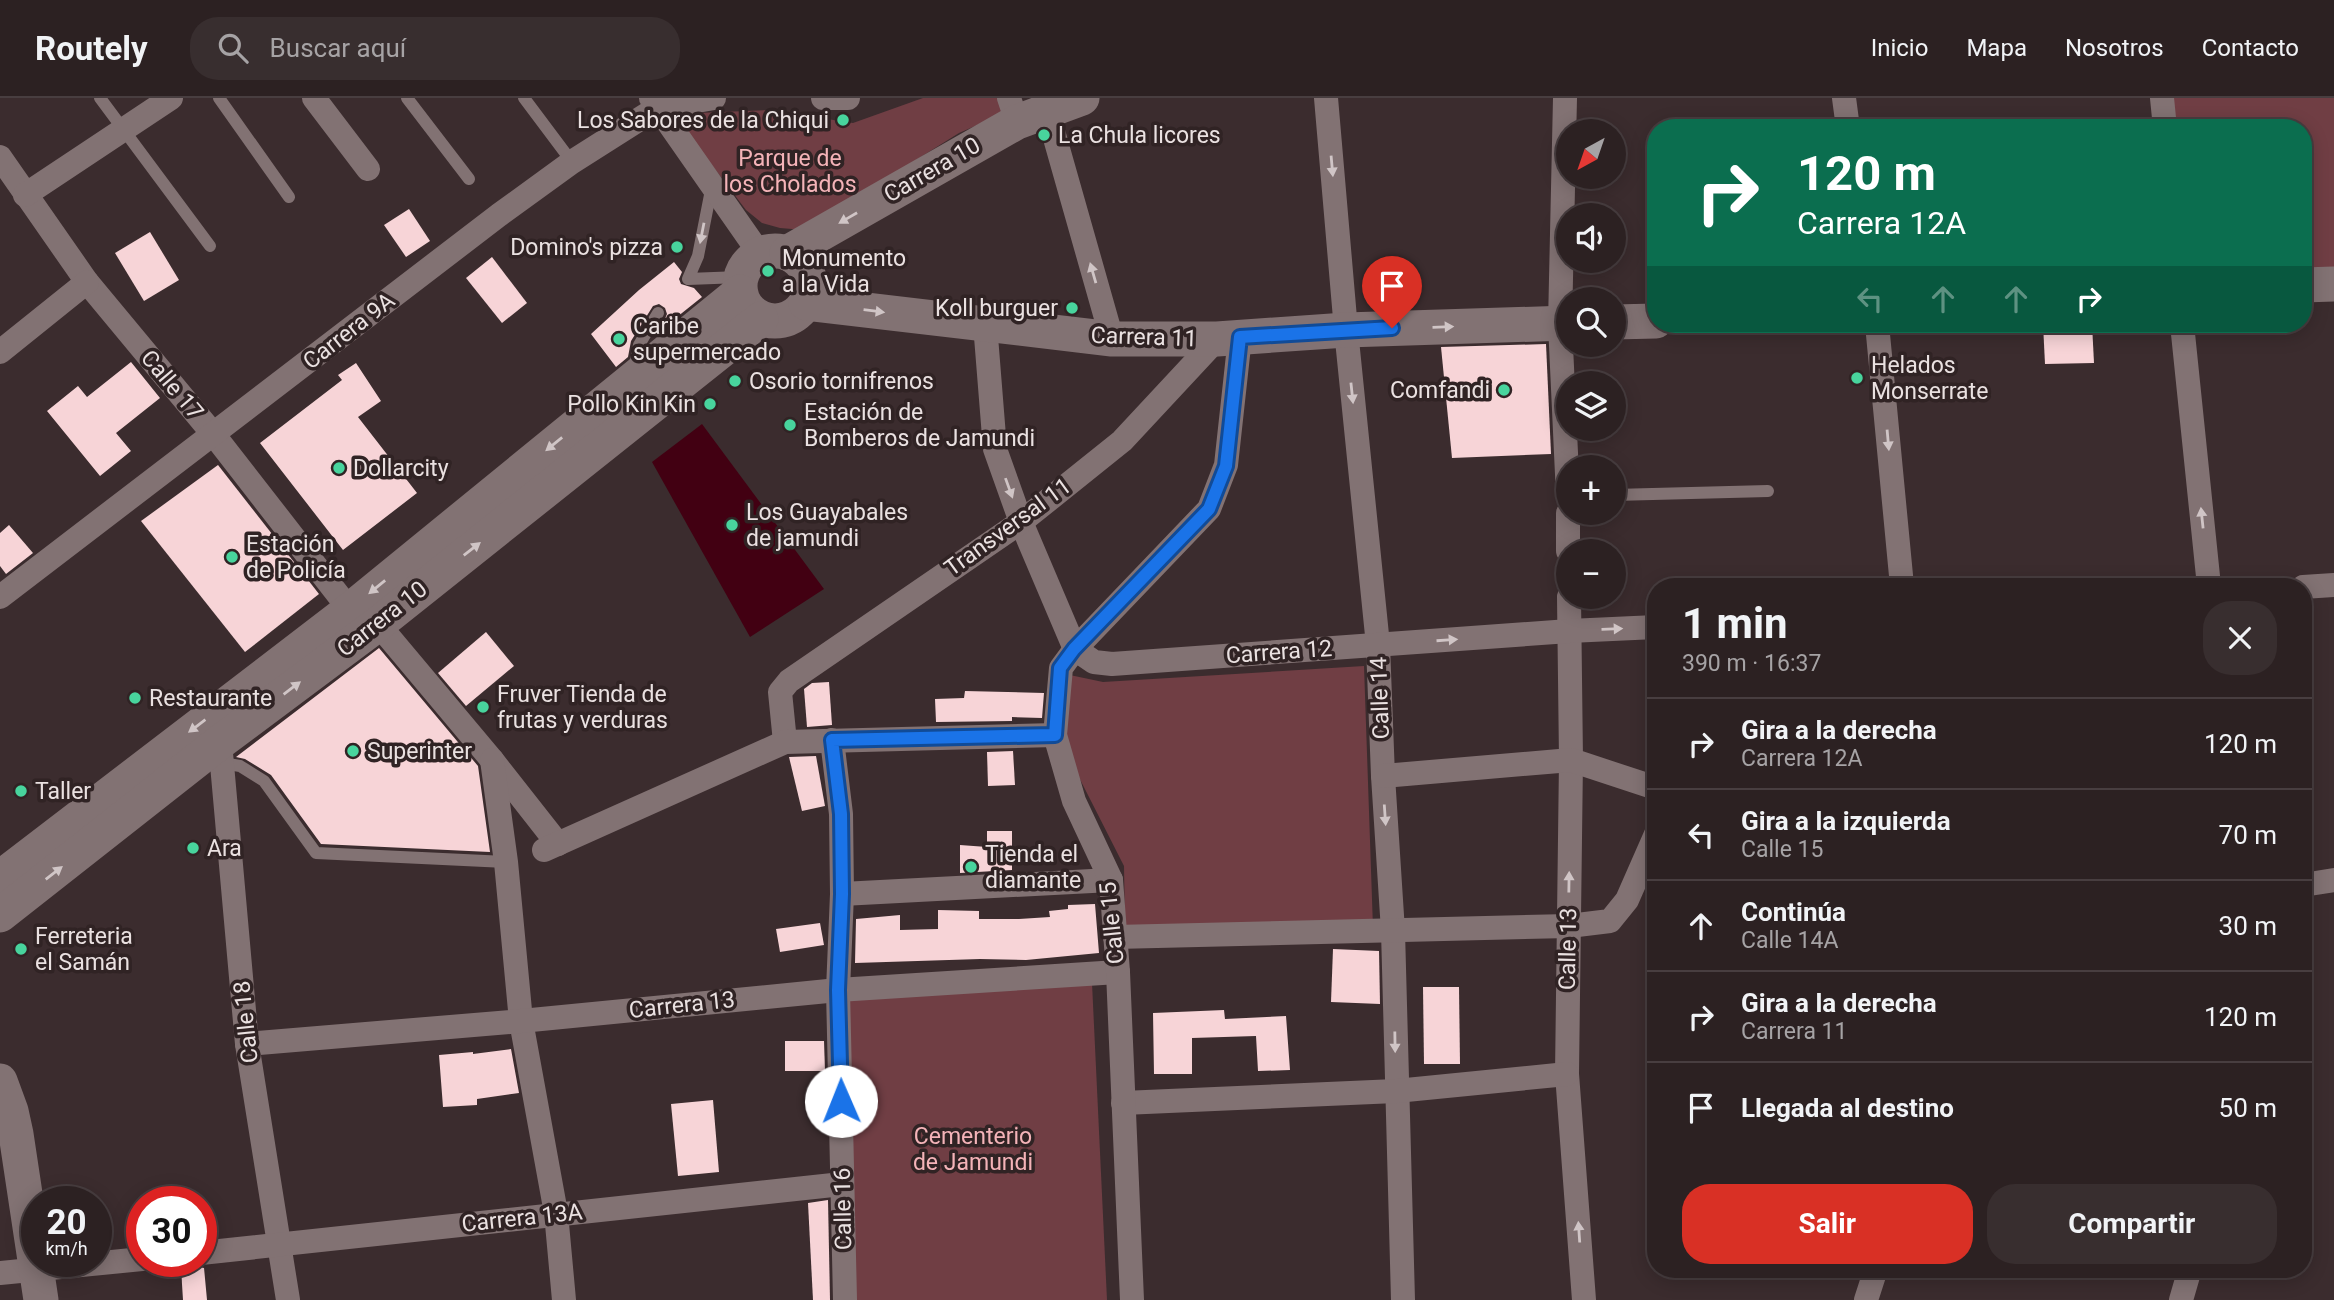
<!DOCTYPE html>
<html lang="es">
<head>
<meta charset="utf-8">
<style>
	:root { --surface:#2c2122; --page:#382e2f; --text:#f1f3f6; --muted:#a6a3a5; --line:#483e40; --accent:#d93025 }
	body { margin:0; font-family:Roboto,sans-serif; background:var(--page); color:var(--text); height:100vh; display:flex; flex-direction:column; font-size:26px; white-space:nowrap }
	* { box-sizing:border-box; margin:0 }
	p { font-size:23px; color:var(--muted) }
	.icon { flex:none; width:38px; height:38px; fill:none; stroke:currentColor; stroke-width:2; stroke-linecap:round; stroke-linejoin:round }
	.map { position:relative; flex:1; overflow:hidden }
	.side { position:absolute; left:1647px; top:480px; width:665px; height:700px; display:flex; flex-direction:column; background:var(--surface); border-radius:28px; box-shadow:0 4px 18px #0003,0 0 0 2px var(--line) }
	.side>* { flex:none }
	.guide { position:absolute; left:1647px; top:21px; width:665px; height:214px; border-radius:28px; box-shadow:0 4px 18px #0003,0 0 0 2px var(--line); background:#0b6e4f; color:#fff; overflow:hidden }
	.needle { width:46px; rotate:220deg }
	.buttons { position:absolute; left:1556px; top:21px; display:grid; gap:14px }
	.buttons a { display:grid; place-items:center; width:70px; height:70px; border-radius:50%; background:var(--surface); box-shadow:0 4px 18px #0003,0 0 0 2px var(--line); font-size:35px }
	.speed { position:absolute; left:21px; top:1088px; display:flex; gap:14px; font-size:35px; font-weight:700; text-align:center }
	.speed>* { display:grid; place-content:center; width:91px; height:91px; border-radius:50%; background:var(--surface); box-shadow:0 4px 18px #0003,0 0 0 2px var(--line); line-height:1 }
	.speed small { font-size:18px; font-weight:400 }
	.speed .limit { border:10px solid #d22; background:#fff; color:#111 }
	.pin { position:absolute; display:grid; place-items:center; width:60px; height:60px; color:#fff; margin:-72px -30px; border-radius:50% 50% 50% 0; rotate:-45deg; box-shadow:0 0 7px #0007 }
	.pin .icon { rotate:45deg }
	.me { position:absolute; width:77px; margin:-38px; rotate:359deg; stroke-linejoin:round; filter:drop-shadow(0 0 5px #0008) }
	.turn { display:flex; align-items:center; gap:24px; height:147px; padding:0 35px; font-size:32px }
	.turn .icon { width:91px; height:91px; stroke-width:2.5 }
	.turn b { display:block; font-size:49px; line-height:60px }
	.lanes { display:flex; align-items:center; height:66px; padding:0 35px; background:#0003; justify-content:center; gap:35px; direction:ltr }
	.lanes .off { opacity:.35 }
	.round { display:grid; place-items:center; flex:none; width:74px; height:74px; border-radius:28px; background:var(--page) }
	.summary { display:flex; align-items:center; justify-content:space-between; height:119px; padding:0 35px }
	h1 { font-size:42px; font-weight:700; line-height:52px }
	.button { display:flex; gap:14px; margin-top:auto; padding:14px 35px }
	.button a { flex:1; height:80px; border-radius:28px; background:var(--accent); color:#fff; font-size:28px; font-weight:700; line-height:80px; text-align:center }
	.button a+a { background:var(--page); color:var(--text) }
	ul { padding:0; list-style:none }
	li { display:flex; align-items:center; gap:21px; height:91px; padding:0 35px; border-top:2px solid var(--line) }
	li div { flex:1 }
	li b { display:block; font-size:26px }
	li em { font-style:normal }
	header { display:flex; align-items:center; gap:42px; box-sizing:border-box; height:98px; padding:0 35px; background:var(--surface); border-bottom:2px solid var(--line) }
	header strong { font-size:33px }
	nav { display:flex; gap:38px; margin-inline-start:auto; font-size:24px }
	.search { width:490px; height:63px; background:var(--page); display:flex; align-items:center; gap:18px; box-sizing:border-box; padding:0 24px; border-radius:28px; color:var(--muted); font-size:26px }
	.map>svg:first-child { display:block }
</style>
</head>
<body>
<header>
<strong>Routely</strong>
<div class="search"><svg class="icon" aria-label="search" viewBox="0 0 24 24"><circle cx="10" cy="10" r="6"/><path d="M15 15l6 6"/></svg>Buscar aquí</div>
<nav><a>Inicio</a><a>Mapa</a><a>Nosotros</a><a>Contacto</a></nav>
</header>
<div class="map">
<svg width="2334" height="1202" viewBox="0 0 2334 1202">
	<rect width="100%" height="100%" fill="#3b2c2e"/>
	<g fill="#703e44">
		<path d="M 923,0 L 1003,0 L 1005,15 L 959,35 L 804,132 L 780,130 L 762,125 L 746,112 L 673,16 L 769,12 L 853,25 Z"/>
		<path d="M 2162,0 L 2334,0 L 2334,186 L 2303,187 L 2303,30 L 2165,30 Z"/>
		<path d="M 1364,568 L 1373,830 L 1125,828 L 1124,768 L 1058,638 L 1065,576 L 1103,584 Z"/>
		<path d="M 1092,885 L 1107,1202 L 853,1202 L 839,900 Z"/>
	</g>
	<path fill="#420012" d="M 702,326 L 824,491 L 750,539 L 652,364 Z"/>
	<g fill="#f7d4d7">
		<path d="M 409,111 L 430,143 L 406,159 L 384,127 Z"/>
		<path d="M 150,134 L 179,182 L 144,203 L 115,155 Z"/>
		<path d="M 492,159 L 527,205 L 502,225 L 466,180 Z"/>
		<path d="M 674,164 L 682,174 L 679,181 L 681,186 L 694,190 L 702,199 L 667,227 L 664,223 L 667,216 L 665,210 L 659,206 L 653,208 L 631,243 L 628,259 L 616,269 L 591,236 L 639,192 Z"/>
		<path d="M 2043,226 L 2092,226 L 2094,265 L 2045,266 Z"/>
		<path d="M 1546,246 L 1551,356 L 1452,360 L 1441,249 Z"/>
		<path d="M 131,264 L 160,300 L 116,335 L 131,353 L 100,378 L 47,313 L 78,288 L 87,299 Z"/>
		<path d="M 356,265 L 381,303 L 358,319 L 417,395 L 343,452 L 260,345 L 342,282 L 338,277 Z"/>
		<path d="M 218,367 L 319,496 L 245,554 L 141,423 Z"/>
		<path d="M 9,427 L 33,455 L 6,476 L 0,468 L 0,435 Z"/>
		<path d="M 486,534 L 514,568 L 466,608 L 438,575 Z"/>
		<path d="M 379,550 L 478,668 L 490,754 L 321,746 L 271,677 L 245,661 L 236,659 Z"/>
		<path d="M 829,584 L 832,627 L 807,629 L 804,591 L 812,585 Z"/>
		<path d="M 965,593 L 1044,595 L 1042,620 L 1012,619 L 1012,623 L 936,624 L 935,601 L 964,600 Z"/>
		<path d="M 1013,653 L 1015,687 L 988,688 L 987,654 Z"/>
		<path d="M 816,658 L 825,708 L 802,713 L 789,659 Z"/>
		<path d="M 987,733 L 1012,733 L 1012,772 L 960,775 L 960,747 L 987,749 Z"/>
		<path d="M 1095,806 L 1099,855 L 1026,862 L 980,861 L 855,865 L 856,821 L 900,817 L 900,832 L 938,831 L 938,812 L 979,813 L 979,821 L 1019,821 L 1050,819 L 1049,813 L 1068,811 L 1068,807 Z"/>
		<path d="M 820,825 L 824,847 L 780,854 L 776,831 Z"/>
		<path d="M 1333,851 L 1379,853 L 1380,906 L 1331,904 Z"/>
		<path d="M 1423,889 L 1459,889 L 1460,966 L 1424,966 Z"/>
		<path d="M 1224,912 L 1225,921 L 1286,918 L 1290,972 L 1258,973 L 1256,938 L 1192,940 L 1192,976 L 1154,976 L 1153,915 Z"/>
		<path d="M 785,943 L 824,943 L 825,973 L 785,973 Z"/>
		<path d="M 511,951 L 519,995 L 477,1001 L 477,1007 L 443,1009 L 439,957 L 473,954 L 473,956 Z"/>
		<path d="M 713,1002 L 719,1074 L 678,1078 L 671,1006 Z"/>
		<path d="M 828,1102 L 830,1202 L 813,1202 L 808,1105 Z"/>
		<path d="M 194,1168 L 204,1170 L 207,1202 L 183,1202 L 181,1169 Z"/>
	</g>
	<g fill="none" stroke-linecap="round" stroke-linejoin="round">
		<g stroke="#827273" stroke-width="12">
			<path d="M 100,0 L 210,148"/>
			<path d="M 219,0 L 289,99"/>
			<path d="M 407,0 L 469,81"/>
			<path d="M 524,0 L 572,64"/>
			<path d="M 712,87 L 698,158 L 688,181 L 740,179"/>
			<path d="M 635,269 L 639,247 L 658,215"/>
			<path d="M 1614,397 L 1768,393"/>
			<path d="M 222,665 L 240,668 L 264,683 L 316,755 L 506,764"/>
		</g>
		<g stroke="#827273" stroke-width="24">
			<path d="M 314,0 L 368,71"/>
			<path d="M 651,0 L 760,156"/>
			<path d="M 823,0 L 848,0"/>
			<path d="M 1009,0 L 1017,24"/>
			<path d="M 1326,0 L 1346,232 L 1378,547 L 1383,678 L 1393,833 L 1403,1202"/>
			<path d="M 1565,0 L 1560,226 L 1568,398"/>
			<path d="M 1844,0 L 1848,30"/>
			<path d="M 2162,0 L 2165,30"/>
			<path d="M 1047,12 L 1112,241"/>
			<path d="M 0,59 L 87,184 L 214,337 L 350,512"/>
			<path d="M 25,97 L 171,0"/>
			<path d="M 985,226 L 995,351 L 1021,424 L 1075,551"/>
			<path d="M 1877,226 L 1902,488"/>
			<path d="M 2182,226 L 2209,488"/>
			<path d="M 0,254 L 87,184"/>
			<path d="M 1568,415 L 1568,453"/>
			<path d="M 2303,489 L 2334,487"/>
			<path d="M 0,499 L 499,117 L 572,64 L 657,10 L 714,0"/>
			<path d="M 1569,499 L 1571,662 L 1567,976 L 1584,1202"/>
			<path d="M 378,526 L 492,662 L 558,746"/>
			<path d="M 1075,551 L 1094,564 L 1112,566 L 1569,533 L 1656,529"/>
			<path d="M 832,642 L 841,716 L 842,796 L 838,892 L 845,1202"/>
			<path d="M 220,644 L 247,946 L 288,1202"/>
			<path d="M 785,644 L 780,594 L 789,583 L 1021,424 L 1122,343 L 1217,241"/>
			<path d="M 492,662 L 506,764 L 521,923 L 556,1115 L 564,1202"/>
			<path d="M 1383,678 L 1571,662 L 1656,690"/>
			<path d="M 544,752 L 785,644 L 1055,637"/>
			<path d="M 2303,787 L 2334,782"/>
			<path d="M 842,796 L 1111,782"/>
			<path d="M 1115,839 L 1569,828 L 1610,823 L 1627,802 L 1656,736"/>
			<path d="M 247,946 L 521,923 L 838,892 L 1118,874"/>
			<path d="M 1123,1005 L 1396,993 L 1567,976"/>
			<path d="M 201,1155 L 842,1086"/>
			<path d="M 0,1175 L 142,1161"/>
			<path d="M 1132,1202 L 1118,874 L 1111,782 L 1074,703 L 1055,637 L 1061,570 L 1075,551 L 1209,411 L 1226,367 L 1240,239"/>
			<path d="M 1866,1202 L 1876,1171"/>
			<path d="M 2181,1202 L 2190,1171"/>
		</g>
		<g stroke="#827273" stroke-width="35">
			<circle cx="775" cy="188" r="35"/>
			<path d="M 787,155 L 1017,24 L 1082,0"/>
			<path d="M 2303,187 L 2334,186"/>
			<path d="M 806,205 L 1112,241 L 1217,241 L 1346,232 L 1568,225"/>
			<path d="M 1614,224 L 1656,223"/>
			<path d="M 0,780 L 350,512 L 740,194"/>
			<path d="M 0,817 L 220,644 L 378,526 L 761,221"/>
			<path d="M 0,983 L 11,1013 L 16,1036 L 41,1202"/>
		</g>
	</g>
	<defs><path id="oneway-solid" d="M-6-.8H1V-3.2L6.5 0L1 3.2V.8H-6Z" transform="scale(1.75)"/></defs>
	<g fill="#d0c5c6">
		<use href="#oneway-solid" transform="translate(1332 68) rotate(85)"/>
		<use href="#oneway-solid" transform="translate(848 120) rotate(150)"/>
		<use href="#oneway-solid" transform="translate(702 135) rotate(101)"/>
		<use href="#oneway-solid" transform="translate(1093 175) rotate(-106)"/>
		<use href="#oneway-solid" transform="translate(874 213) rotate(7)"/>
		<use href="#oneway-solid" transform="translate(1443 229) rotate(-2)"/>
		<use href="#oneway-solid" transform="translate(1352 295) rotate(84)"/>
		<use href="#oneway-solid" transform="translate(1888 342) rotate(85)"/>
		<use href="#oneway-solid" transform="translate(554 346) rotate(141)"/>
		<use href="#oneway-solid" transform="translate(1009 390) rotate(70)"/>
		<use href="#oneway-solid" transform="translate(2202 420) rotate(-96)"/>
		<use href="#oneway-solid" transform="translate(472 451) rotate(-38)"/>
		<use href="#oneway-solid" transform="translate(377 489) rotate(141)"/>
		<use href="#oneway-solid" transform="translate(1612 531) rotate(-2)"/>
		<use href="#oneway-solid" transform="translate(1447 542) rotate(-4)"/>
		<use href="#oneway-solid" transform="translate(292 590) rotate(-37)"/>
		<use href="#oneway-solid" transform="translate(197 628) rotate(143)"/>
		<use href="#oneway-solid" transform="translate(1385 717) rotate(86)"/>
		<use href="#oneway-solid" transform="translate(54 775) rotate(-38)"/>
		<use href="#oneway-solid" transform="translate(1569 784) rotate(-89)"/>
		<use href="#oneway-solid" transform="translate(1395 944) rotate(89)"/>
		<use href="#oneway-solid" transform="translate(1579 1134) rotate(-94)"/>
	</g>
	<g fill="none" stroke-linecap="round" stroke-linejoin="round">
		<g stroke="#114b97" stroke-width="18">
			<path id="route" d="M 841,1003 L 838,892 L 842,796 L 841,716 L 832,642 L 1055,637 L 1060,570 L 1074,551 L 1209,411 L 1226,368 L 1240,239 L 1392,230"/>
		</g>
		<use href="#route" stroke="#1a73e8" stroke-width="12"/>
	</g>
	<g fill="#48d49d" stroke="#302324" stroke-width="2.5">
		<circle cx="843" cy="22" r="7"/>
		<circle cx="1044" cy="37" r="7"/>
		<circle cx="677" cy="149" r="7"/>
		<circle cx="768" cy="173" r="7"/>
		<circle cx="1072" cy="210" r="7"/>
		<circle cx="619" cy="241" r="7"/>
		<circle cx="1857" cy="280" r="7"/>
		<circle cx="735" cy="283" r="7"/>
		<circle cx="1504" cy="292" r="7"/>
		<circle cx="710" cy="306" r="7"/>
		<circle cx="790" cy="327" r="7"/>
		<circle cx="339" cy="370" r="7"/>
		<circle cx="732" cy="427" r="7"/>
		<circle cx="232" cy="459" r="7"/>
		<circle cx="135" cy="600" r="7"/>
		<circle cx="483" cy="609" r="7"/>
		<circle cx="353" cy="653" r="7"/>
		<circle cx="21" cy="693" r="7"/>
		<circle cx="193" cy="750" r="7"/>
		<circle cx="971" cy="769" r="7"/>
		<circle cx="21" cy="851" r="7"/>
	</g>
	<g text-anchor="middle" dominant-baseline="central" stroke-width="7" stroke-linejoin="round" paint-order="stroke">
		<g font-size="23" fill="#eae1e1" stroke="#302324" text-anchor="start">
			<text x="829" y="22" text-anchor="end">Los Sabores de la Chiqui</text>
			<text x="1058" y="37">La Chula licores</text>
			<text x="663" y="149" text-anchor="end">Domino's pizza</text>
			<text x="782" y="160">Monumento<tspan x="782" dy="26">a la Vida</tspan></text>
			<text x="1058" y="210" text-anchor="end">Koll burguer</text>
			<text x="633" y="228">Caribe<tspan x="633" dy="26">supermercado</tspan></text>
			<text x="1871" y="267">Helados<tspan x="1871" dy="26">Monserrate</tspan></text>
			<text x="749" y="283">Osorio tornifrenos</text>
			<text x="1490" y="292" text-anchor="end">Comfandi</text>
			<text x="696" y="306" text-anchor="end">Pollo Kin Kin</text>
			<text x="804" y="314">Estación de<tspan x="804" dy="26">Bomberos de Jamundi</tspan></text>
			<text x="353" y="370">Dollarcity</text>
			<text x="746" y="414">Los Guayabales<tspan x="746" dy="26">de jamundi</tspan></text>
			<text x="246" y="446">Estación<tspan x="246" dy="26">de Policía</tspan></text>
			<text x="497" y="596">Fruver Tienda de<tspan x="497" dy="26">frutas y verduras</tspan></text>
			<text x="149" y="600">Restaurante</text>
			<text x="367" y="653">Superinter</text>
			<text x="35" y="693">Taller</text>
			<text x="207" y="750">Ara</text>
			<text x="985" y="756">Tienda el<tspan x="985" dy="26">diamante</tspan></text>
			<text x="35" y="838">Ferreteria<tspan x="35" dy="26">el Samán</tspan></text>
		</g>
		<g font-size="23" fill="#f4b3b8" stroke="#302324">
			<text x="790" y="60">Parque de<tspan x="790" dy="26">los Cholados</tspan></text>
			<text x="973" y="1038">Cementerio<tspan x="973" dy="26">de Jamundi</tspan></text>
		</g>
		<g font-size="23" fill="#eae1e1" stroke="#302324">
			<text transform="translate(932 72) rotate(-30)">Carrera 10</text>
			<text transform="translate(349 233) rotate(-38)">Carrera 9A</text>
			<text transform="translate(1144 239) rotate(2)">Carrera 11</text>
			<text transform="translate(172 287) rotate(50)">Calle 17</text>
			<text transform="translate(1008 429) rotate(-36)">Transversal 11</text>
			<text transform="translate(382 521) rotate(-38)">Carrera 10</text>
			<text transform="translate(1279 554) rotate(-4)">Carrera 12</text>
			<text transform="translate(1380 600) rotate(-92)">Calle 14</text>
			<text transform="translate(1112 825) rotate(-96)">Calle 15</text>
			<text transform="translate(1568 851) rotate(-89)">Calle 13</text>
			<text transform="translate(682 907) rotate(-6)">Carrera 13</text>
			<text transform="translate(246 924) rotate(-96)">Calle 18</text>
			<text transform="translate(843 1111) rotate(-91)">Calle 16</text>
			<text transform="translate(522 1120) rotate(-6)">Carrera 13A</text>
		</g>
	</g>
</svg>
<div class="buttons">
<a><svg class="needle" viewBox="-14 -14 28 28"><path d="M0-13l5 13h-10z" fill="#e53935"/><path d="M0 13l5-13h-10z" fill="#a6a3a5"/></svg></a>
<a><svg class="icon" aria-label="sound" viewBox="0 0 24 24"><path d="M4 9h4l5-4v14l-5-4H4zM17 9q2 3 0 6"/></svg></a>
<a><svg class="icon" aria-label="search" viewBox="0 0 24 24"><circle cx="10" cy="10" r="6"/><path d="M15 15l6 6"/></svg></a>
<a><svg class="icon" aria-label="layers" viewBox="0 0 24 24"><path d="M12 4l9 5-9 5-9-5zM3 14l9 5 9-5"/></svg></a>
<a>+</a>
<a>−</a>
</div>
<div class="speed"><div>20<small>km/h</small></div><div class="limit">30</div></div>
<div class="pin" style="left:1392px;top:230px;background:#d93025"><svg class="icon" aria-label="arrive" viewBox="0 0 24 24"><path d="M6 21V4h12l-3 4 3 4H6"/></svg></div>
<svg class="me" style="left:841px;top:1003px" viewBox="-20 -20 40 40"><circle r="19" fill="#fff"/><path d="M0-13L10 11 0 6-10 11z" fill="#1a73e8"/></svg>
<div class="guide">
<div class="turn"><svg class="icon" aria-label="right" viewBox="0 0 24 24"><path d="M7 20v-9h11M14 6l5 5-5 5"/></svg><div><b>120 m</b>Carrera 12A</div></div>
<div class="lanes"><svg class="icon off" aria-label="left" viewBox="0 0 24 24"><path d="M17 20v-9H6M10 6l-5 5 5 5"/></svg><svg class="icon off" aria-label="ahead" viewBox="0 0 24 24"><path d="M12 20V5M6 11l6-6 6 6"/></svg><svg class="icon off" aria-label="ahead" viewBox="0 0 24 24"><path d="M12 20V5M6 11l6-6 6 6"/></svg><svg class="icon" aria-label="right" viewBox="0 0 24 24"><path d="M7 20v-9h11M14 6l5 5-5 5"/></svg></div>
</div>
<section class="side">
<div class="summary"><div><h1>1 min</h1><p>390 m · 16:37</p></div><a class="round"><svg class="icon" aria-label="close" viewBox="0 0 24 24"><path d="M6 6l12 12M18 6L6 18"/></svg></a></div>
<ul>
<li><svg class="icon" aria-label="right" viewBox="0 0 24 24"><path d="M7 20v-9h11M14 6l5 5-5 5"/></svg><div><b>Gira a la derecha</b><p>Carrera 12A</p></div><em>120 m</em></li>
<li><svg class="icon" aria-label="left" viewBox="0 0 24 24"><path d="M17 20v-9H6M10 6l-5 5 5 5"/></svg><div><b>Gira a la izquierda</b><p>Calle 15</p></div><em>70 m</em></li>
<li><svg class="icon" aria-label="ahead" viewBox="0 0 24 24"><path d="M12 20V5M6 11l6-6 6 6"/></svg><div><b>Continúa</b><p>Calle 14A</p></div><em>30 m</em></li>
<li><svg class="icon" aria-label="right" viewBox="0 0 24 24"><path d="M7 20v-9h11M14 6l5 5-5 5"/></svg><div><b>Gira a la derecha</b><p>Carrera 11</p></div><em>120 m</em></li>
<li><svg class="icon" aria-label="arrive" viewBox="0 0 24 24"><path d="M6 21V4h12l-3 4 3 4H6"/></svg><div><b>Llegada al destino</b></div><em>50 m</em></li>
</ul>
<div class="button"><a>Salir</a><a>Compartir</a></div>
</section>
</div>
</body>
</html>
